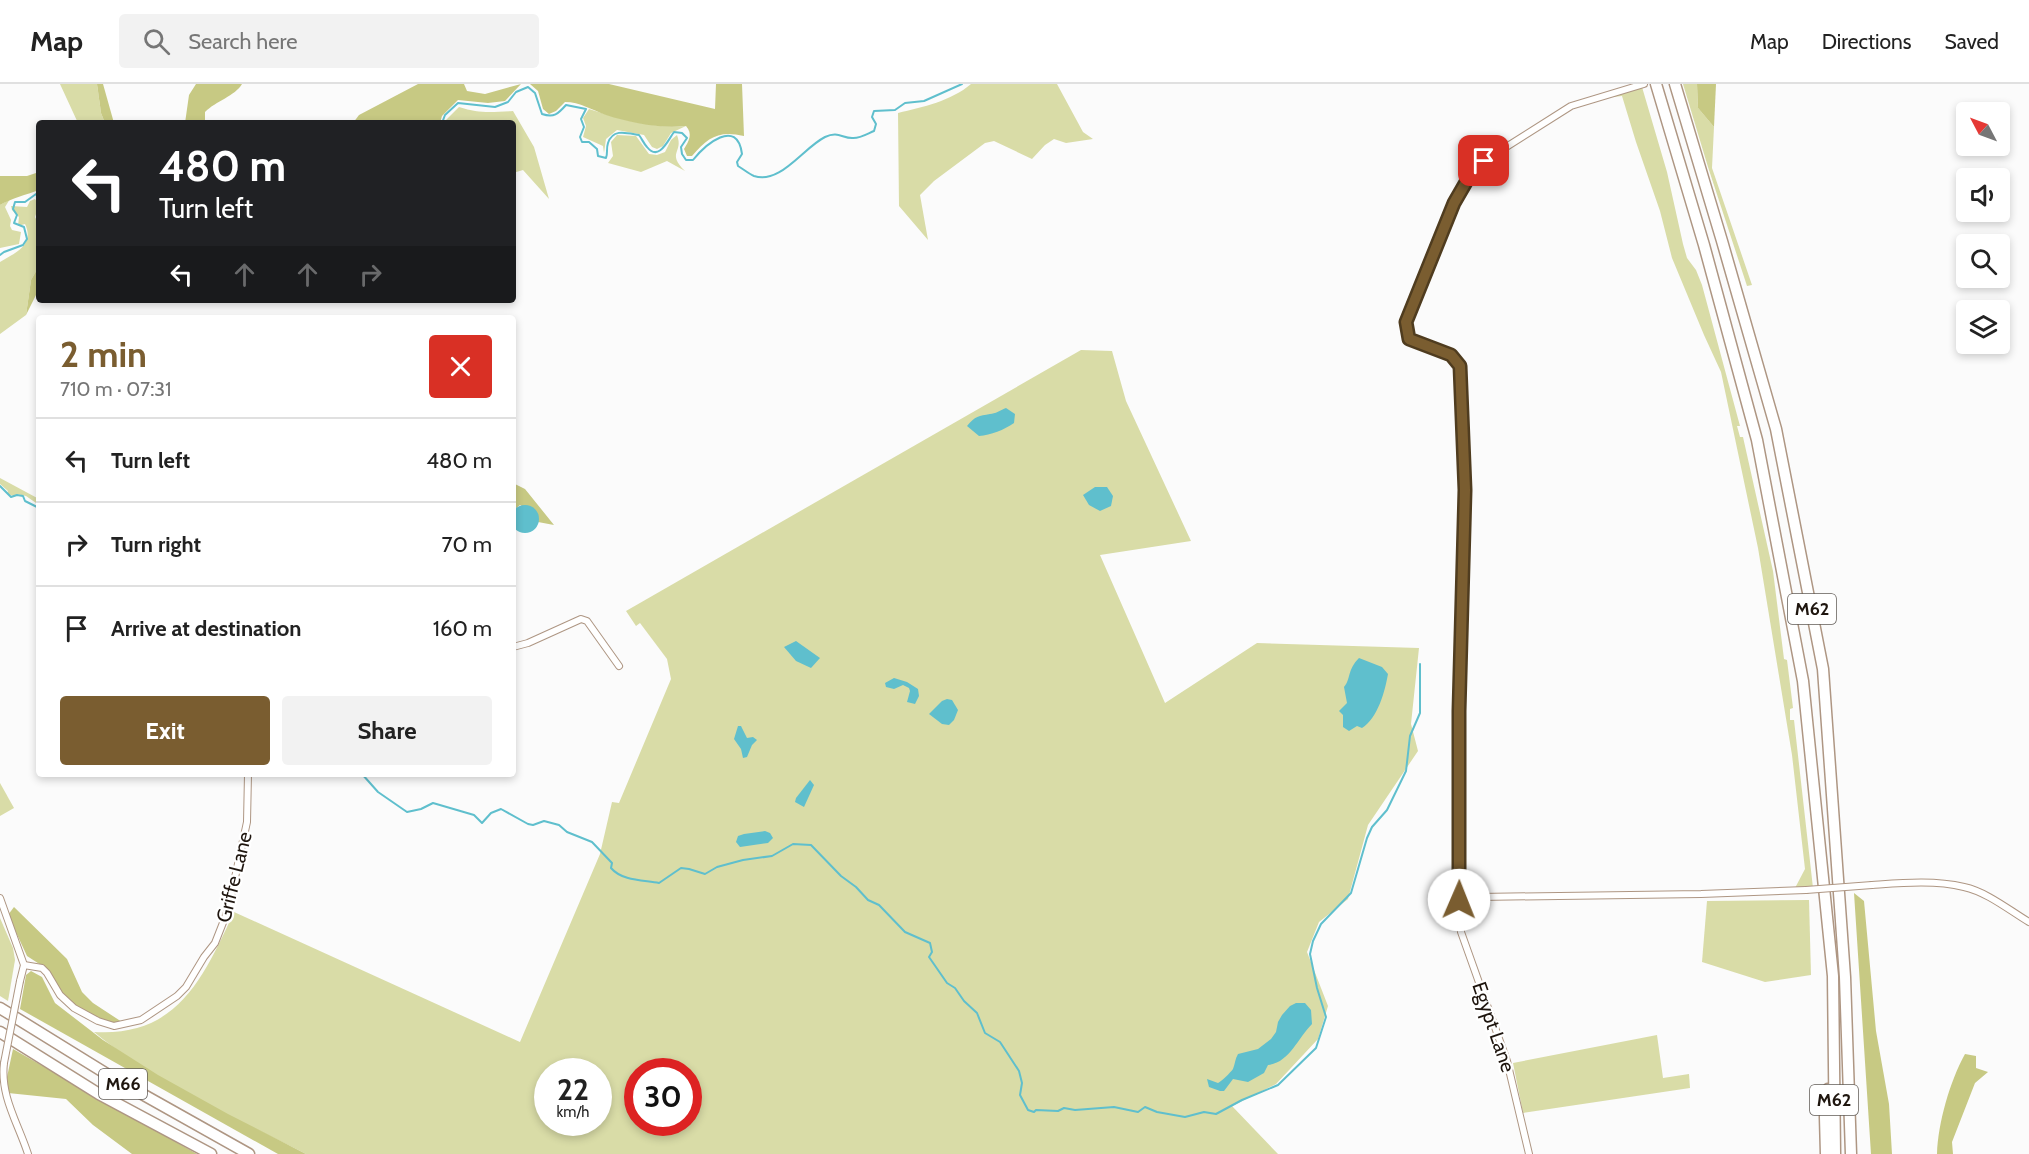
<!DOCTYPE html>
<html lang="en">
<head>
<meta charset="utf-8">
<style>
	:root { --surface:#fff; --page:#f2f2f2; --text:#222; --muted:#767676; --line:#e0e0e0; --accent:#7a5d30 }
	body { margin:0; font-family:Cabin,sans-serif; background:var(--page); color:var(--text); height:100vh; display:flex; flex-direction:column; font-size:22px; white-space:nowrap }
	* { box-sizing:border-box; margin:0 }
	p { font-size:20px; color:var(--muted) }
	.icon { flex:none; width:33px; height:33px; fill:none; stroke:currentColor; stroke-width:2; stroke-linecap:round; stroke-linejoin:round }
	.map { position:relative; flex:1; overflow:hidden }
	.drawer { position:absolute; left:36px; top:231px; width:480px; height:462px; display:flex; flex-direction:column; background:var(--surface); border-radius:6px; box-shadow:0 3px 9px #0003 }
	.drawer>* { flex:none }
	.hud { position:absolute; left:36px; top:36px; width:480px; height:183px; border-radius:6px; box-shadow:0 3px 9px #0003; background:#202124; color:#fff; overflow:hidden }
	.needle { width:39px; rotate:311deg }
	.controls { position:absolute; left:1956px; top:18px; display:grid; gap:12px }
	.controls a { display:grid; place-items:center; width:54px; height:54px; border-radius:6px; background:var(--surface); box-shadow:0 3px 9px #0003; font-size:30px }
	.speed { position:absolute; left:534px; top:974px; display:flex; gap:12px; font-size:30px; font-weight:700; text-align:center }
	.speed>* { display:grid; place-content:center; width:78px; height:78px; border-radius:50%; background:var(--surface); box-shadow:0 3px 9px #0003; line-height:1 }
	.speed small { font-size:15px; font-weight:400 }
	.speed .limit { border:9px solid #d22; background:#fff; color:#111 }
	.pin { position:absolute; display:grid; place-items:center; width:51px; height:51px; color:#fff; margin:-26px; border-radius:12px; box-shadow:0 3px 9px #0006 }
	.me { position:absolute; width:66px; margin:-33px; rotate:1deg; stroke-linejoin:round; filter:drop-shadow(0 0 4px #0008) }
	.turn { display:flex; align-items:center; gap:21px; height:126px; padding:0 24px; font-size:27px }
	.turn .icon { width:78px; height:78px; stroke-width:2.5 }
	.turn b { display:block; font-size:42px; line-height:51px }
	.lanes { display:flex; align-items:center; height:57px; padding:0 24px; background:#0003; justify-content:center; gap:30px; direction:ltr }
	.lanes .off { opacity:.35 }
	.round { display:grid; place-items:center; flex:none; width:63px; height:63px; border-radius:6px; background:var(--page) }
	.head { display:flex; align-items:center; justify-content:space-between; height:102px; padding:0 24px }
	h1 { font-size:36px; font-weight:800; line-height:45px; color:var(--accent) }
	.cta { display:flex; gap:12px; margin-top:auto; padding:12px 24px }
	.cta a { flex:1; height:69px; border-radius:6px; background:var(--accent); color:#fff; font-size:24px; font-weight:800; line-height:69px; text-align:center }
	.cta a+a { background:var(--page); color:var(--text) }
	ul { padding:0; list-style:none }
	li { display:flex; align-items:center; gap:18px; height:84px; padding:0 24px; border-top:2px solid var(--line) }
	li div { flex:1 }
	li b { display:block; font-size:22px }
	li em { font-style:normal }
	header { display:flex; align-items:center; gap:36px; box-sizing:border-box; height:84px; padding:0 30px; background:var(--surface); border-bottom:2px solid var(--line) }
	header strong { font-size:28px }
	nav { display:flex; gap:33px; margin-inline-start:auto; font-size:21px }
	.search { width:420px; height:54px; background:var(--page); display:flex; align-items:center; gap:15px; box-sizing:border-box; padding:0 21px; border-radius:6px; color:var(--muted); font-size:22px }
	.map>svg:first-child { display:block }
</style>
</head>
<body>
<header>
<strong>Map</strong>
<div class="search"><svg class="icon" aria-label="search" viewBox="0 0 24 24"><circle cx="10" cy="10" r="6"/><path d="M15 15l6 6"/></svg>Search here</div>
<nav><a>Map</a><a>Directions</a><a>Saved</a></nav>
</header>
<div class="map">
<svg width="2029" height="1070" viewBox="0 0 2029 1070">
	<rect width="100%" height="100%" fill="#fbfbfb"/>
	<g fill="#d9dca7" fill-rule="evenodd">
		<path d="M 60,0 L 97,0 L 101,29 L 105,39 L 78,39 Z"/>
		<path d="M 971,0 L 1057,0 L 1083,48 L 1093,55 L 1066,59 L 1054,55 L 1045,61 L 1032,75 L 994,57 L 985,59 L 934,97 L 920,111 L 928,156 L 899,122 L 898,29 C 923,23 951,17 971,0 Z"/>
		<path d="M 1683,0 L 1697,0 L 1698,24 L 1714,43 L 1712,84 L 1752,201 L 1747,202 L 1708,83 Z"/>
		<path d="M 1642,3 L 1667,88 L 1683,160 L 1687,174 L 1696,186 L 1702,201 L 1740,342 L 1737,342 L 1740,353 L 1743,353 L 1773,487 L 1784,575 L 1787,576 L 1793,624 L 1790,625 L 1790,636 L 1794,636 L 1813,804 L 1795,804 L 1805,785 L 1792,671 L 1758,464 L 1721,288 L 1704,251 L 1672,174 L 1660,127 L 1636,58 L 1622,12 L 1613,13 L 1614,11 Z"/>
		<path d="M 459,23 C 480,30 492,28 513,27 L 534,63 L 549,115 L 523,86 L 513,89 L 513,39 L 443,39 Z"/>
		<path d="M 589,25 C 620,35 653,45 686,42 L 671,49 L 663,62 L 657,65 L 652,63 L 644,51 L 617,46 L 606,55 L 604,69 L 603,62 L 583,53 L 586,42 L 583,34 Z"/>
		<path d="M 617,51 L 636,52 L 649,70 L 657,71 L 665,68 L 671,56 L 677,51 C 684,69 666,68 685,87 L 667,77 L 641,88 L 608,79 L 613,72 L 611,58 Z"/>
		<path d="M 10,115 L 5,123 L 11,136 L 10,142 L 12,146 L 21,148 L 19,160 L 0,164 L 0,121 Z"/>
		<path d="M 35,115 L 39,121 L 35,133 L 39,141 L 39,182 L 31,196 L 26,231 L 0,250 L 0,178 C 15,169 35,161 25,140 L 18,142 L 19,133 L 12,126 L 11,122 L 27,123 L 30,117 Z"/>
		<path d="M 1081,266 L 1112,267 L 1126,317 L 1191,457 L 1100,471 L 1165,619 L 1257,559 L 1419,564 L 1411,640 L 1418,667 L 1368,741 L 1348,815 L 1319,838 L 1307,868 L 1328,922 L 1318,955 L 1276,1000 L 1232,1022 L 1278,1070 L 306,1070 C 237,1035 153,997 94,948 C 178,953 203,894 234,828 L 520,958 L 600,770 L 612,718 L 619,719 L 671,595 L 667,575 L 640,539 L 636,542 L 626,527 ZM 548,987 L 598,987 L 598,1038 L 548,1038 ZM 638,987 L 688,987 L 688,1038 L 638,1038 Z"/>
		<path d="M 0,394 L 39,415 L 39,421 L 26,412 L 17,410 L 14,412 L 7,410 L 8,407 L 0,400 Z"/>
		<path d="M 0,699 L 14,724 L 0,732 Z"/>
		<path d="M 1809,816 L 1811,891 L 1765,898 L 1702,878 L 1707,817 Z"/>
		<path d="M 0,834 L 13,864 L 15,876 L 8,917 L 0,912 Z"/>
		<path d="M 1657,951 L 1663,994 L 1689,990 L 1690,1004 L 1523,1029 L 1513,979 Z"/>
	</g>
	<g fill="#c7c983">
		<path d="M 97,0 L 103,0 L 114,39 L 105,39 L 101,29 Z"/>
		<path d="M 196,0 L 242,0 C 235,12 216,17 205,28 L 205,39 L 185,39 L 189,11 Z"/>
		<path d="M 418,0 L 464,0 L 467,7 L 485,10 L 521,0 L 505,17 L 488,19 L 458,16 L 442,32 L 440,39 L 353,39 L 359,31 Z"/>
		<path d="M 530,0 L 609,0 L 715,25 L 716,0 L 742,0 L 744,52 C 719,46 708,53 692,72 L 687,72 L 684,65 C 689,57 693,50 686,42 C 660,45 631,39 606,31 C 592,26 580,18 565,18 L 556,27 L 549,30 L 543,25 L 538,7 Z"/>
		<path d="M 1697,0 L 1716,0 L 1714,43 L 1698,24 Z"/>
		<path d="M 39,88 L 39,106 C 26,111 12,114 0,121 L 0,92 L 27,92 Z"/>
		<path d="M 39,182 L 39,205 L 26,231 L 31,196 Z"/>
		<path d="M 513,399 L 525,405 L 554,441 L 538,438 L 538,431 L 520,421 L 513,427 Z"/>
		<path d="M 1854,809 L 1864,817 L 1876,947 L 1889,1020 L 1892,1070 L 1871,1070 Z"/>
		<path d="M 14,823 L 67,875 L 82,908 L 93,919 L 122,938 L 110,938 L 92,932 L 68,917 L 44,883 L 27,872 L 8,831 Z"/>
		<path d="M 31,887 L 42,893 L 55,919 L 103,956 L 158,991 L 228,1030 L 306,1070 L 278,1070 L 20,925 L 26,891 Z"/>
		<path d="M 13,965 L 197,1070 L 132,1070 L 93,1041 L 66,1015 L 8,1009 L 7,993 Z"/>
		<path d="M 1965,970 L 1976,972 L 1976,984 L 1988,988 L 1975,999 L 1952,1058 L 1953,1070 L 1937,1070 C 1938,1039 1950,997 1965,970 Z"/>
	</g>
	<g fill="#5fbfcd">
		<path d="M 1006,324 L 1015,330 L 1014,339 C 1004,346 991,351 979,352 L 967,342 C 975,332 979,332 990,330 C 995,330 1001,326 1006,324 Z"/>
		<path d="M 1095,403 L 1107,403 L 1113,412 L 1111,422 L 1100,427 L 1089,421 L 1083,411 Z"/>
		<circle cx="525" cy="435" r="14"/>
		<path d="M 796,557 L 820,574 L 811,584 L 796,577 L 784,563 Z"/>
		<path d="M 1359,574 L 1382,583 L 1388,590 C 1385,607 1378,634 1362,644 L 1357,642 L 1349,647 L 1343,643 L 1343,631 L 1339,627 L 1347,619 L 1344,603 C 1351,595 1347,586 1359,574 Z"/>
		<path d="M 894,594 L 907,598 L 918,605 L 919,612 L 915,620 L 907,618 L 910,607 L 909,604 L 903,601 L 894,605 L 886,603 L 885,599 Z"/>
		<path d="M 947,615 L 952,616 L 958,626 L 954,636 L 949,641 L 942,640 L 929,630 L 942,617 Z"/>
		<path d="M 738,642 L 741,642 L 747,654 L 753,653 L 757,656 L 752,661 L 747,673 L 743,674 L 741,665 L 734,655 Z"/>
		<path d="M 810,696 L 814,701 L 804,723 L 795,718 L 796,714 Z"/>
		<path d="M 765,747 L 770,749 L 773,754 L 768,759 L 740,763 L 736,758 L 738,752 L 744,750 Z"/>
		<path d="M 1296,919 L 1305,919 L 1311,926 L 1312,940 C 1298,954 1289,979 1268,981 L 1264,989 L 1248,998 L 1233,995 L 1224,1007 L 1220,1007 L 1209,1003 L 1207,995 L 1218,999 C 1222,997 1230,989 1233,985 C 1235,980 1235,975 1238,970 L 1258,965 L 1271,955 L 1276,948 L 1278,938 L 1282,931 L 1290,922 Z"/>
	</g>
	<g fill="none" stroke-linecap="round" stroke-linejoin="round">
		<g stroke="#5fbfcd" stroke-width="2">
			<path d="M 442,39 L 445,31 L 458,19 L 495,23 L 508,18 L 516,8 L 528,3 L 535,9 L 542,30 C 554,34 558,30 566,21 L 586,25 L 581,35 L 584,43 L 580,53 L 582,58 L 589,58 L 597,65 L 598,72 L 606,74 C 608,69 606,65 608,59 C 613,44 627,49 639,51 C 642,55 644,60 647,63 C 659,78 668,56 674,48 L 682,49 L 687,54 L 681,63 L 682,70 L 686,76 L 693,76 C 705,61 737,33 742,70 L 737,78 L 738,82 C 743,85 749,90 754,92 C 780,101 803,64 825,53 C 838,47 842,54 852,54 C 859,55 867,50 874,47 L 876,40 L 872,33 L 874,27 L 895,26 L 905,19 L 924,17 L 962,0"/>
			<path d="M 0,171 L 4,168 L 23,161 L 27,155 L 24,143 L 14,139 L 17,131 L 13,125 L 15,118 L 25,118 L 36,110 L 39,115"/>
			<path d="M 0,402 L 11,413 L 17,411 L 23,412 L 25,417 L 39,424"/>
			<path d="M 362,690 L 378,708 L 407,728 L 421,725 L 433,719 L 474,731 L 482,739 L 491,729 L 501,725 L 528,740 L 533,741 L 544,737 L 559,741 L 567,748 L 592,758 L 612,779 L 611,784 C 622,797 643,796 659,799 L 681,784 L 689,785 L 705,790 L 717,783 L 743,776 L 772,772 L 793,760 L 811,761 L 841,792 L 856,803 L 868,816 L 879,821 L 905,848 L 930,859 L 932,868 L 929,873 L 947,899 L 955,904 L 964,917 L 977,929 L 985,949 L 1000,958 L 1019,987 L 1022,999 L 1020,1011 L 1028,1026 L 1034,1028 L 1036,1026 L 1058,1027 L 1064,1024 L 1075,1026 L 1114,1023 L 1138,1028 L 1145,1023 L 1157,1028 L 1185,1033 L 1204,1028 L 1216,1030 L 1242,1016 L 1278,1001 L 1316,964 L 1326,933 L 1317,904 L 1310,870 L 1313,857 L 1321,840 L 1351,809 L 1367,754 L 1372,743 L 1387,726 L 1406,687 L 1410,652 L 1420,629 L 1420,580"/>
		</g>
		<g stroke="#ae9683" stroke-width="8">
			<g id="street">
				<path d="M 513,563 L 528,559 L 581,535 L 587,537 L 619,582"/>
				<path d="M 1872,801 C 1902,799 1934,796 1964,803 C 1987,808 2009,826 2029,838"/>
				<path d="M 0,814 L 24,881 L 20,897"/>
				<path d="M 1459,816 L 1479,813 L 1701,810 L 1806,806"/>
				<path d="M 24,881 L 42,884 L 47,889 L 60,911 L 74,924 L 98,937 L 114,942 L 141,936 L 177,912 L 186,903 L 204,873 L 215,859 L 228,826 L 247,738 L 248,690"/>
				<path d="M 4,979 C 0,1012 18,1039 28,1070"/>
				<path d="M 1529,1070 L 1507,977 L 1461,848 L 1459,816 L 1459,627 L 1465,406 L 1460,281 L 1451,271 L 1409,254 L 1406,238 L 1454,119 L 1469,93 L 1484,77 L 1571,22 L 1644,0"/>
			</g>
		</g>
		<g stroke="#ae9683" stroke-width="13">
			<g id="highway">
				<path d="M 1656,0 L 1704,161 L 1757,356 L 1803,597 L 1833,892 L 1835,1070"/>
				<path d="M 1675,0 L 1722,157 L 1776,345 L 1823,585 L 1845,893 L 1851,1070"/>
				<path d="M 0,924 L 110,992 L 249,1070"/>
				<path d="M 0,948 L 99,1010 L 211,1070"/>
				<path d="M 1826,1070 L 1825,1033 L 1828,1005"/>
			</g>
		</g>
		<use href="#street" stroke="#fff" stroke-width="6"/>
		<use href="#highway" stroke="#fff" stroke-width="10"/>
		<g stroke="#ae9683" stroke-width="8" stroke-linecap="butt">
			<g id="street-bridge">
				<path d="M 1806,806 L 1872,801"/>
				<path d="M 4,979 L 20,897"/>
			</g>
		</g>
		<use href="#street-bridge" stroke="#fff" stroke-width="6"/>
	</g>
	<g fill="none" stroke-linecap="round" stroke-linejoin="round">
		<g stroke="#4f3c1f" stroke-width="15">
			<path id="route" d="M 1459,816 L 1459,627 L 1465,406 L 1460,282 L 1451,271 L 1409,255 L 1406,238 L 1454,119 L 1469,93 L 1484,77"/>
		</g>
		<use href="#route" stroke="#7a5d30" stroke-width="10"/>
	</g>
	<g text-anchor="middle" dominant-baseline="central" stroke-width="4.5" stroke-linejoin="round" paint-order="stroke">
		<g fill="#fff" stroke="#625c57" stroke-width="1.5">
			<rect x="1788" y="510" width="48" height="30" rx="4.5"/>
			<rect x="99" y="985" width="48" height="30" rx="4.5"/>
			<rect x="1810" y="1001" width="48" height="30" rx="4.5"/>
		</g>
		<g font-size="18" font-weight="bold" fill="#1f160f">
			<text x="1812" y="525">M62</text>
			<text x="123" y="1000">M66</text>
			<text x="1834" y="1016">M62</text>
		</g>
		<g font-size="20" fill="#1f160f" stroke="#fff">
			<text transform="translate(234 793) rotate(-76)">Griffe Lane</text>
			<text transform="translate(1494 943) rotate(71)">Egypt Lane</text>
		</g>
	</g>
</svg>
<div class="controls">
<a><svg class="needle" viewBox="-14 -14 28 28"><path d="M0-13l5 13h-10z" fill="#e53935"/><path d="M0 13l5-13h-10z" fill="#767676"/></svg></a>
<a><svg class="icon" aria-label="sound" viewBox="0 0 24 24"><path d="M4 9h4l5-4v14l-5-4H4zM17 9q2 3 0 6"/></svg></a>
<a><svg class="icon" aria-label="search" viewBox="0 0 24 24"><circle cx="10" cy="10" r="6"/><path d="M15 15l6 6"/></svg></a>
<a><svg class="icon" aria-label="layers" viewBox="0 0 24 24"><path d="M12 4l9 5-9 5-9-5zM3 14l9 5 9-5"/></svg></a>
</div>
<div class="speed"><div>22<small>km/h</small></div><div class="limit">30</div></div>
<div class="pin" style="left:1484px;top:77px;background:#d93025"><svg class="icon" aria-label="arrive" viewBox="0 0 24 24"><path d="M6 21V4h12l-3 4 3 4H6"/></svg></div>
<svg class="me" style="left:1459px;top:816px" viewBox="-20 -20 40 40"><circle r="19" fill="#fff"/><path d="M0-13L10 11 0 6-10 11z" fill="#7a5d30"/></svg>
<div class="hud">
<div class="turn"><svg class="icon" aria-label="left" viewBox="0 0 24 24"><path d="M17 20v-9H6M10 6l-5 5 5 5"/></svg><div><b>480 m</b>Turn left</div></div>
<div class="lanes"><svg class="icon" aria-label="left" viewBox="0 0 24 24"><path d="M17 20v-9H6M10 6l-5 5 5 5"/></svg><svg class="icon off" aria-label="ahead" viewBox="0 0 24 24"><path d="M12 20V5M6 11l6-6 6 6"/></svg><svg class="icon off" aria-label="ahead" viewBox="0 0 24 24"><path d="M12 20V5M6 11l6-6 6 6"/></svg><svg class="icon off" aria-label="right" viewBox="0 0 24 24"><path d="M7 20v-9h11M14 6l5 5-5 5"/></svg></div>
</div>
<section class="drawer">
<div class="head"><div><h1>2 min</h1><p>710 m · 07:31</p></div><a class="round" style="background:#d93025;color:#fff"><svg class="icon" aria-label="close" viewBox="0 0 24 24"><path d="M6 6l12 12M18 6L6 18"/></svg></a></div>
<ul>
<li><svg class="icon" aria-label="left" viewBox="0 0 24 24"><path d="M17 20v-9H6M10 6l-5 5 5 5"/></svg><div><b>Turn left</b></div><em>480 m</em></li>
<li><svg class="icon" aria-label="right" viewBox="0 0 24 24"><path d="M7 20v-9h11M14 6l5 5-5 5"/></svg><div><b>Turn right</b></div><em>70 m</em></li>
<li><svg class="icon" aria-label="arrive" viewBox="0 0 24 24"><path d="M6 21V4h12l-3 4 3 4H6"/></svg><div><b>Arrive at destination</b></div><em>160 m</em></li>
</ul>
<div class="cta"><a>Exit</a><a>Share</a></div>
</section>
</div>
</body>
</html>
